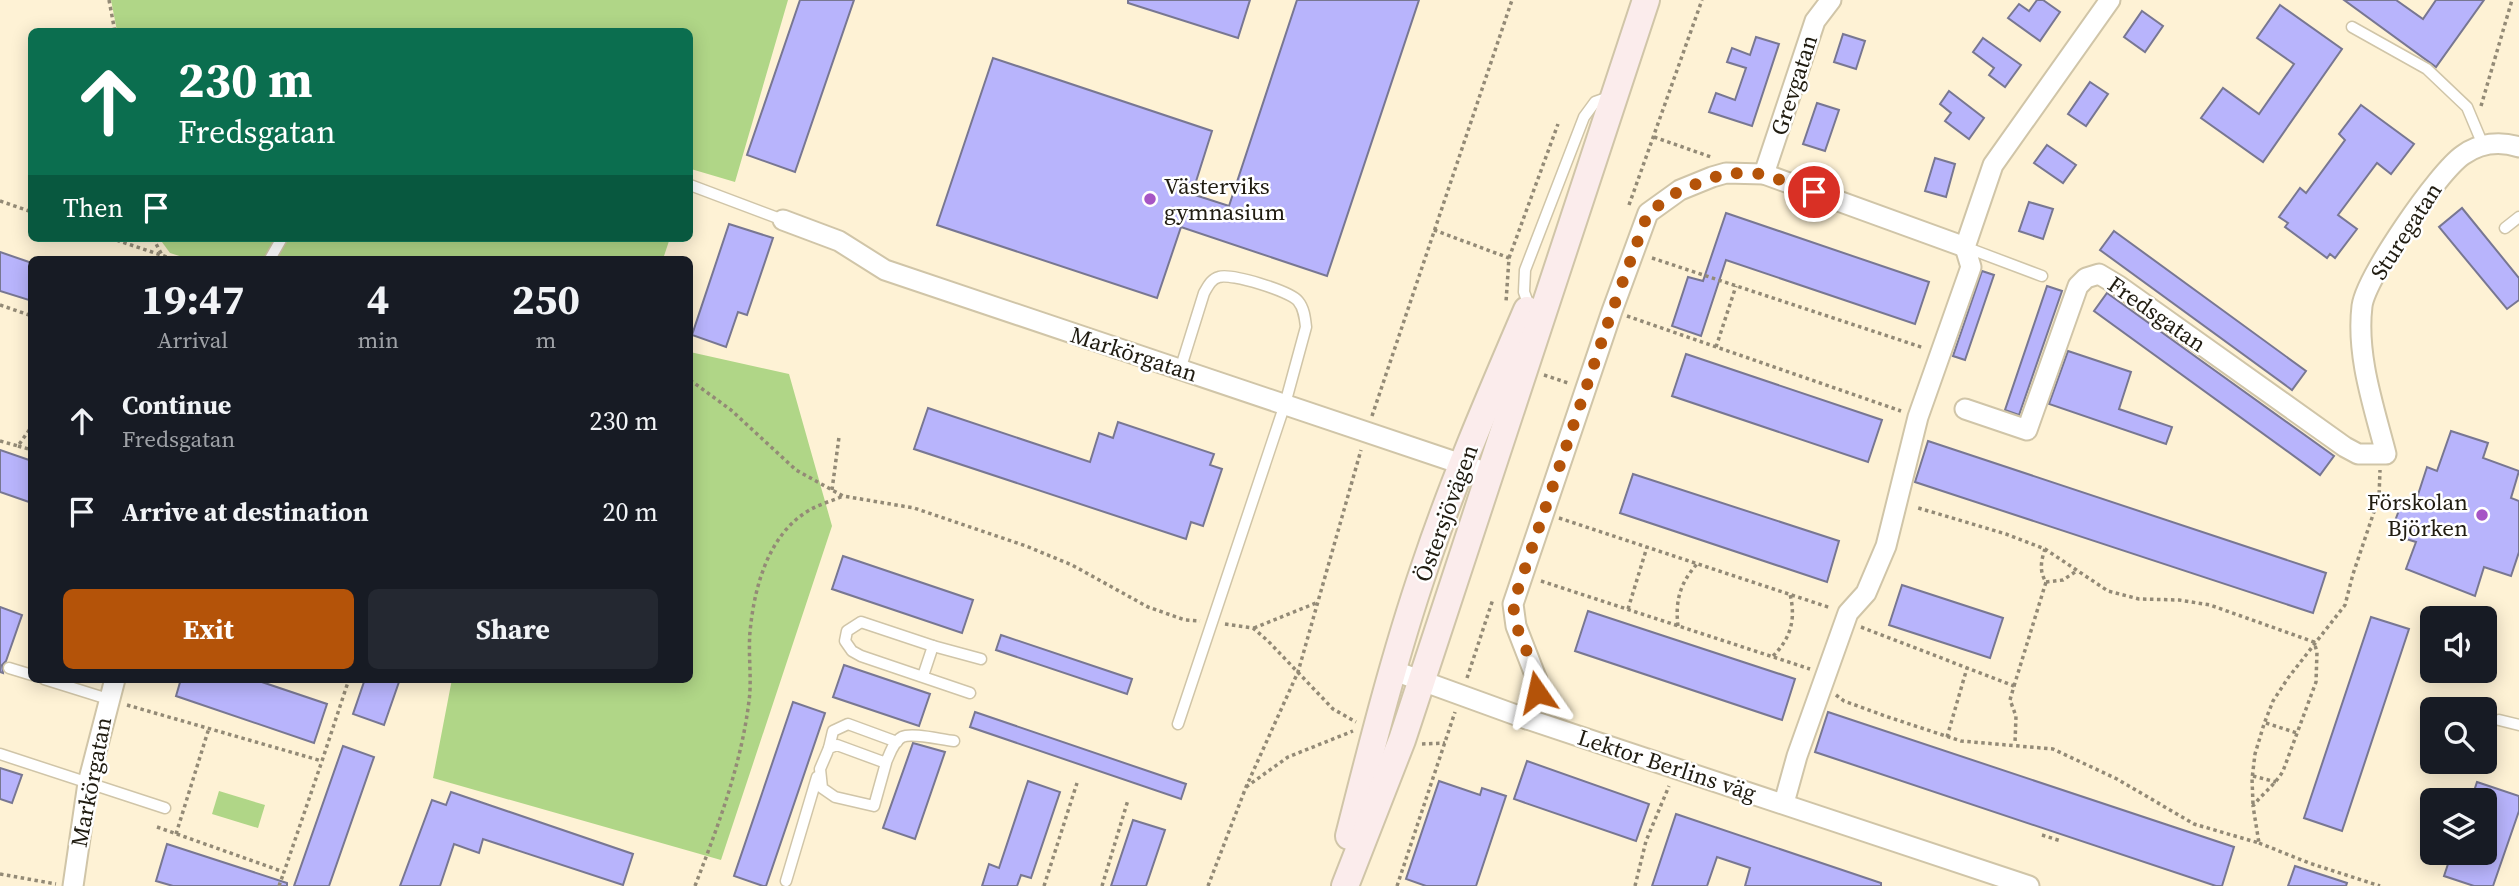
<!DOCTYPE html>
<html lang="en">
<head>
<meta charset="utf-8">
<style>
	:root { --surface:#171b24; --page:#242831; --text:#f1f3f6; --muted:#9ea1a6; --accent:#b45309 }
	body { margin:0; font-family:"Source Serif 4",serif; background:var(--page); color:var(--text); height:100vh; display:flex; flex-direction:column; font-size:26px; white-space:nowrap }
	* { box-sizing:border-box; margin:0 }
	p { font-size:23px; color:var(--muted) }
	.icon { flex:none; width:38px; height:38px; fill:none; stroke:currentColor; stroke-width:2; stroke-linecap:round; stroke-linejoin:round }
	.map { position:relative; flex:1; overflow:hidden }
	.side { position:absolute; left:28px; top:256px; width:665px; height:427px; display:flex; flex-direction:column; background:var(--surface); border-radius:10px; box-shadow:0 4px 18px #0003 }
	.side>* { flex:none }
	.banner { position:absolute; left:28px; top:28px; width:665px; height:214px; border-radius:10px; box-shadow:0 4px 18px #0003; background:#0b6e4f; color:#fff; overflow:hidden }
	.buttons { position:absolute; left:2420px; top:606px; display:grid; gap:14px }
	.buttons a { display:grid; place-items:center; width:77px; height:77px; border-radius:10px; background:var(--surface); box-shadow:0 4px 18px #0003; font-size:35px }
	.pin { position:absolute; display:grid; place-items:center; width:60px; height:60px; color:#fff; margin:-30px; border:4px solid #fff; border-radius:50%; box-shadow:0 2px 7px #0007 }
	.me { position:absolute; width:77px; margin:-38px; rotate:349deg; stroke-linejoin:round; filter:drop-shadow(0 0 5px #0008) }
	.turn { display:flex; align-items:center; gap:24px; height:147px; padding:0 35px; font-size:32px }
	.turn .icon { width:91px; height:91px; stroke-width:2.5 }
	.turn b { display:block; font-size:49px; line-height:60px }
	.then { display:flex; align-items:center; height:66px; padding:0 35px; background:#0003; gap:14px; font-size:26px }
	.eta { display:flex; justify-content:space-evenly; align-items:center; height:119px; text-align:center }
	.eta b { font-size:42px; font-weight:700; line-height:49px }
	.cta { display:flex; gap:14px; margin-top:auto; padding:14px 35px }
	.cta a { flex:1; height:80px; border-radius:10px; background:var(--accent); color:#fff; font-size:28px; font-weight:700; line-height:80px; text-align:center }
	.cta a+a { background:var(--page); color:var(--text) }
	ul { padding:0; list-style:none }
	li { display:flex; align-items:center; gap:21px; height:91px; padding:0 35px }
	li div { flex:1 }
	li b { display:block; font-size:26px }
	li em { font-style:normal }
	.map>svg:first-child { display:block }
</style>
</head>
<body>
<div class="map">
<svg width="2519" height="886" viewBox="0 0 2519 886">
	<rect width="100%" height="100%" fill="#fef2d5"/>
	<g fill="#b0d687">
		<path d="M 111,0 L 788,0 L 735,182 L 691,169 L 690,173 L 690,32 L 117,31 Z"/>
		<path d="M 159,238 L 670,238 L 663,259 L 189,259 L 170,253 Z"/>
		<path d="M 690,352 L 789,374 L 832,526 L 721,860 L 433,778 L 452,679 L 690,679 Z"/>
		<path d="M 219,791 L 265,805 L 258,828 L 212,814 Z"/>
	</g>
	<g fill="#b8b4fc" stroke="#787792" stroke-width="2">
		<path d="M 800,0 L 854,0 L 795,172 L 747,155 Z"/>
		<path d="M 1128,0 L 1250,0 L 1238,38 L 1128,3 Z"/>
		<path d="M 1297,0 L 1419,0 L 1327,276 L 1181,227 L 1157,298 L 937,225 L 993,58 L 1212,131 L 1192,194 L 1229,206 Z"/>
		<path d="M 2037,0 L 2043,0 L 2060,12 L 2040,41 L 2008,18 L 2019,4 L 2029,11 Z"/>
		<path d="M 2344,0 L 2396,0 L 2423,19 L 2436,0 L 2484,0 L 2436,67 Z"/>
		<path d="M 2280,5 L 2342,49 L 2263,162 L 2201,118 L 2223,88 L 2259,114 L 2294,64 L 2257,38 Z"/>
		<path d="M 2142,11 L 2163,26 L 2145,52 L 2124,37 Z"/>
		<path d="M 1843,34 L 1865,41 L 1856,69 L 1834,62 Z"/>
		<path d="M 1756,37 L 1779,44 L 1752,126 L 1709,112 L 1716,93 L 1735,100 L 1746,68 L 1727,62 L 1732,48 L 1750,55 Z"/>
		<path d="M 1983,38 L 2021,65 L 2005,87 L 1989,75 L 1994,68 L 1973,52 Z"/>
		<path d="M 2090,82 L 2108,94 L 2086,126 L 2068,114 Z"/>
		<path d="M 1949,91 L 1984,118 L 1969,139 L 1945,121 L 1951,113 L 1940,104 Z"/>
		<path d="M 1817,103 L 1839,110 L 1825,151 L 1803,144 Z"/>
		<path d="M 2361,105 L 2414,144 L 2391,174 L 2377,163 L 2338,215 L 2357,229 L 2335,258 L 2330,254 L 2327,258 L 2285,227 L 2288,223 L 2279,217 L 2300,188 L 2306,193 L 2345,140 L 2339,134 Z"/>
		<path d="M 2047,145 L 2076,165 L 2063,183 L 2034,163 Z"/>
		<path d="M 1935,158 L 1955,164 L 1946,197 L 1925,191 Z"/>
		<path d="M 2029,202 L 2053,209 L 2043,239 L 2019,231 Z"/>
		<path d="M 2462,208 L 2519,278 L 2519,300 L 2507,309 L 2439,227 Z"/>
		<path d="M 1726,213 L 1929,282 L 1915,324 L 1726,260 L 1701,336 L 1672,326 L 1688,277 L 1703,281 Z"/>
		<path d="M 729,224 L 773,238 L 747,315 L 738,312 L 726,347 L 692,335 Z"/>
		<path d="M 2114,231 L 2306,371 L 2292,390 L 2100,250 Z"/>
		<path d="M 0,252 L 32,263 L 32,301 L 0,291 Z"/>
		<path d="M 1982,271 L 1994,275 L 1965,360 L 1953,356 Z"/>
		<path d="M 2047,286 L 2062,291 L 2019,415 L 2005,410 Z"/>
		<path d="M 2107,293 L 2334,456 L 2320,475 L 2094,311 Z"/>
		<path d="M 2068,351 L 2131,372 L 2119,409 L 2172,427 L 2166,444 L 2049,404 Z"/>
		<path d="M 1686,354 L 1882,420 L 1868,462 L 1672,396 Z"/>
		<path d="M 928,408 L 1090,462 L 1099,433 L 1113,438 L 1118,422 L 1214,454 L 1210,465 L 1222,469 L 1203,526 L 1191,522 L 1186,539 L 914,449 Z"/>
		<path d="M 2451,431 L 2488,443 L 2483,458 L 2519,471 L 2511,498 L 2519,501 L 2519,552 L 2511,576 L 2484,567 L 2475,596 L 2406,569 L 2416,542 L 2390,534 L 2401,505 L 2413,510 L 2427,467 L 2437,471 Z"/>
		<path d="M 1928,441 L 2326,573 L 2313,613 L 1915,482 Z"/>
		<path d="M 0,450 L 32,461 L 32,503 L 0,492 Z"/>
		<path d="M 1633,474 L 1839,541 L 1827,582 L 1620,513 Z"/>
		<path d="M 843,556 L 973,600 L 962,633 L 832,589 Z"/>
		<path d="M 1902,585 L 2003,618 L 1990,658 L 1889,625 Z"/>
		<path d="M 0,607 L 22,615 L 6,661 L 2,665 L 3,673 L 0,672 Z"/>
		<path d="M 1588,611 L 1795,679 L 1782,720 L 1575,651 Z"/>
		<path d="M 2371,617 L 2409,629 L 2342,831 L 2304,818 Z"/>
		<path d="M 1001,635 L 1132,679 L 1127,694 L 996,650 Z"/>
		<path d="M 844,665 L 930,694 L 919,726 L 833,697 Z"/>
		<path d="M 181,679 L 253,679 L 327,704 L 314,743 L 176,696 Z"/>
		<path d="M 365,679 L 400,679 L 384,725 L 353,714 Z"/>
		<path d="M 793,702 L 825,713 L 766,886 L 763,886 L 734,876 Z"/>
		<path d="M 975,712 L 1186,784 L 1181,799 L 970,727 Z"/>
		<path d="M 1828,712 L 2234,847 L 2222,886 L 2216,886 L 1815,752 Z"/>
		<path d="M 913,743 L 945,752 L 915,839 L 883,828 Z"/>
		<path d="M 343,746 L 374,757 L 329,886 L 294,886 Z"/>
		<path d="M 1527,761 L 1649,804 L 1636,841 L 1514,799 Z"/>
		<path d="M 0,768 L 22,775 L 12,803 L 0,799 Z"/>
		<path d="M 1028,781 L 1060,792 L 1031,878 L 1021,875 L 1017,886 L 982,886 L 989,864 L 999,868 Z"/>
		<path d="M 1439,781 L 1480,795 L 1482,788 L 1506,796 L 1476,886 L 1426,886 L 1406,879 Z"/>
		<path d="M 2477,782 L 2519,796 L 2519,811 L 2493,886 L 2474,886 L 2444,876 L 2452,852 L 2485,852 L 2485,800 L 2471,800 Z"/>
		<path d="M 451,792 L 633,854 L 623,885 L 483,839 L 479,853 L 454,844 L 440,886 L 400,886 L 432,800 L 446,805 Z"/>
		<path d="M 1676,814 L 1881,883 L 1881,886 L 1745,886 L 1750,868 L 1717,857 L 1707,886 L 1652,886 Z"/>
		<path d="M 1133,820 L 1165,830 L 1146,886 L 1111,886 Z"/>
		<path d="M 167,844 L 287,883 L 287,886 L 173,886 L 156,881 Z"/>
		<path d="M 2295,866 L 2347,883 L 2346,886 L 2288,886 Z"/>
	</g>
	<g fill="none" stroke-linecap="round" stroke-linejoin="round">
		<g stroke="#d0c5a8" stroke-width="13">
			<g id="service">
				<path d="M 2352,27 L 2427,69 L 2467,107 L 2483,145"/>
				<path d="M 690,185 L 783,220"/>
				<path d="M 2505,228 L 2519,217"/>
				<path d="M 1965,247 L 2042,276"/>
				<path d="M 270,259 L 282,238"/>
				<path d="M 1529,306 L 1524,292 L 1525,270 L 1584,117 L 1595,102 L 1612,96"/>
				<path d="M 933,646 L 981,659"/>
				<path d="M 9,668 L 32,675"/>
				<path d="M 923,676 L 933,646 L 861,622 L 847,631 L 845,641 L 852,651 L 861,656 L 970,693"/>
				<path d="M 44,679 L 108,699"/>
				<path d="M 2499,720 L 2519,725"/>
				<path d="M 1178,724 L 1285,404 L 1306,327 C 1305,318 1304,308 1298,301 C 1290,291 1231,273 1219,277 C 1211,279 1208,286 1204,293 L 1180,370"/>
				<path d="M 829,748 L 833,731 L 848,724 L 897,742"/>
				<path d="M 0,754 L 165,808"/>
				<path d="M 886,763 L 837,745 L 829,748 L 820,769 L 822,788 L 835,797 L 874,806 L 886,763 L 886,762 C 890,754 893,742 902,737 C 912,732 942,740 954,741"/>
				<path d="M 786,881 L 817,777"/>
			</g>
		</g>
		<g stroke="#d0c5a8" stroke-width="23">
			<g id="minor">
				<path d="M 1764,174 L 1815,21 L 1831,0"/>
				<path d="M 783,220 L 839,241 L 885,270 L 1491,474"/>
				<path d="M 1965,409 L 2027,430 L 2078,286 L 2086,278 L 2099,274 L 2119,286 L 2345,447 L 2358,454 L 2386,454 C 2374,407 2356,356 2362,306 C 2366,277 2438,172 2463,155 C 2480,143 2500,141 2519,147"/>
				<path d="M 1392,670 L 1527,719 L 2029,886"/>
				<path d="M 1527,719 L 1537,692 L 1537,680 L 1516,626 L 1513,604 L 1612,311 L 1648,213 L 1680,190 L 1712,177 L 1726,173 L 1764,174 L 1965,247 L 1993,165 L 2110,0"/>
				<path d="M 1784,803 L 1797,756 L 1848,613 L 1866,593 L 1886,546 L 1918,417 L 1971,267 L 1965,247"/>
				<path d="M 73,886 L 88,783 L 115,679"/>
			</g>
		</g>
		<g stroke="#d0c5a8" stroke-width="30">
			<g id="secondary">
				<path d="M 1349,836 C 1372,745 1395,654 1425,566 C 1454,479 1491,394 1527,310"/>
				<path d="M 1345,886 L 1402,740 L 1646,0"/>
			</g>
		</g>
		<g stroke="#938a76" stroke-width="3.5" stroke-dasharray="3.5 3.5" stroke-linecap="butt">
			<path d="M 109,0 L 115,32"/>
			<path d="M 2481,106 L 2512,0"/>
			<path d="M 1654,137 L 1711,157"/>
			<path d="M 0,201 L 32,212"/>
			<path d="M 1629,205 L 1702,0"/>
			<path d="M 1434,230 L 1509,258 L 1506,302"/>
			<path d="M 110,238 L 173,259"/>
			<path d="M 153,238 L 164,259"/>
			<path d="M 1509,258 L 1558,124"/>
			<path d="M 1652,258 L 1924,348"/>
			<path d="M 0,305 L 32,316"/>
			<path d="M 1627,316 L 1901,411"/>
			<path d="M 1716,347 L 1736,286"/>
			<path d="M 1544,375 L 1568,383"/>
			<path d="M 690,380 L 731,410 L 796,470 L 843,496 L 914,508 L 1026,546 L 1072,565 L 1148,607 L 1185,620 L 1200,621"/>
			<path d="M 1372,416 L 1512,0"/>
			<path d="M 0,441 L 18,446 L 32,426"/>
			<path d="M 18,446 L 32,450"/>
			<path d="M 832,490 L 839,437"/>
			<path d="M 1559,518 L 1831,608"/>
			<path d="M 1541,581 L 1810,669"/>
			<path d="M 2046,582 L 2063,580 L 2078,570"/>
			<path d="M 1628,609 L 1647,547"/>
			<path d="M 1225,624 L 1253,628 L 1268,641 L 1333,709 L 1356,722"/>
			<path d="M 1678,626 C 1675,601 1680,583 1697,564"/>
			<path d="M 1861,627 L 2014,686 L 2010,700 L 2016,716 L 2015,743"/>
			<path d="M 1254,628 L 1316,603"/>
			<path d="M 1773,656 C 1791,638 1796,619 1790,594"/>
			<path d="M 1467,678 L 1493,599"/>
			<path d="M 2014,686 L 2046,582 C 2039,571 2041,561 2045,549"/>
			<path d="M 1836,695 L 1844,701 L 1888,717 L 1961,741 L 2053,749 L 2117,779 L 2194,824 L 2259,843 L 2253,806 C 2263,793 2275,785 2283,771 L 2316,682 L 2317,652 L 2314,642 L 2210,605 L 2179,600 L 2139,599 L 2108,591 L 2045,549 L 2006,534 L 1915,507"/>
			<path d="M 127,705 L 322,761 L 349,679"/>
			<path d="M 2266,723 L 2297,733"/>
			<path d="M 1947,737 L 1967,668"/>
			<path d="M 1422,744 L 1445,743"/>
			<path d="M 2253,776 L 2276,782"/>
			<path d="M 1246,787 L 1288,757 L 1353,731"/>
			<path d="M 2253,804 L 2252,779 L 2255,754 L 2264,724 L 2273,701 L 2288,678 L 2345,605 L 2353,574 L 2379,497 L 2380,470"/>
			<path d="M 157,827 L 284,872 L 322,761"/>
			<path d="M 176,834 L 209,728"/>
			<path d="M 2042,835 L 2061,841"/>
			<path d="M 2259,843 L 2309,863 L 2380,886"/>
			<path d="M 0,874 L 56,884"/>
			<path d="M 279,886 L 284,872"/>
			<path d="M 695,886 C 718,826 741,766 749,701 C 752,679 748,655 750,632 C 754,588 768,535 808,511 C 819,504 832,501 843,496"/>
			<path d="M 1044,886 L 1077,783"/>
			<path d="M 1102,886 L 1128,800"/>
			<path d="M 1208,886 L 1246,787 L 1298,672 L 1361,450"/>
			<path d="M 1397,886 L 1455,712"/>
			<path d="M 1635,886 L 1646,841 L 1669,786"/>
		</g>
		<use href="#service" stroke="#fff" stroke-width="10"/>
		<use href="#minor" stroke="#fff" stroke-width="19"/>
		<use href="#secondary" stroke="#fbecec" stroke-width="26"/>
	</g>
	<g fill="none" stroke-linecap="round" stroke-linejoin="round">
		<path stroke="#b45309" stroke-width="12" stroke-dasharray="0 21.6" d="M 1537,692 L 1534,669 L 1516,625 L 1513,604 L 1612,311 L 1648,213 L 1680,190 L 1726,173 L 1764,174 L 1814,192"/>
	</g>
	<g fill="#a655c5" stroke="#fff" stroke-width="2.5">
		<circle cx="1150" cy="199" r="7"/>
		<circle cx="2482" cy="515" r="7"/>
	</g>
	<g text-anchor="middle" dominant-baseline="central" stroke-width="5" stroke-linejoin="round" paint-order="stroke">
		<g font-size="23" fill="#201c11" stroke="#fff">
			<text transform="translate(1794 85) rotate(-72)">Grevgatan</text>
			<text transform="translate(2406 231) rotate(-57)">Sturegatan</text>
			<text transform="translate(2157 314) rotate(35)">Fredsgatan</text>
			<text transform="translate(1134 354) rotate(18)">Markörgatan</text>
			<text transform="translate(1446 513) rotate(-70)">Östersjövägen</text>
			<text transform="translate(1667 765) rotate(18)">Lektor Berlins väg</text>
			<text transform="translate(91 782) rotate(-79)">Markörgatan</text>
		</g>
		<g font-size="23" fill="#201c11" stroke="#fff" text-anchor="start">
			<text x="1164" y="186">Västerviks<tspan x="1164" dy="26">gymnasium</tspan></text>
			<text x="2468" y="502" text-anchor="end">Förskolan<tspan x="2468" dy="26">Björken</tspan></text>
		</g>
	</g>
</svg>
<div class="buttons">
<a><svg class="icon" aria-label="sound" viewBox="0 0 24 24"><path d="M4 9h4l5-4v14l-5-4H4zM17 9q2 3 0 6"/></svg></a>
<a><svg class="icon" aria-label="search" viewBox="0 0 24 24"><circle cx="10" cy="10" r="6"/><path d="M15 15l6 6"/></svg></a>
<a><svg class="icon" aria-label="layers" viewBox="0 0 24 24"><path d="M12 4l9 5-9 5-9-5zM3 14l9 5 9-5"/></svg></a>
</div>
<div class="pin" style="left:1814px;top:192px;background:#d93025"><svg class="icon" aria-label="arrive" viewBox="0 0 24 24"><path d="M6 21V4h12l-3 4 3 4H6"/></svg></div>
<svg class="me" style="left:1537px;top:692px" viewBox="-20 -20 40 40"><path d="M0-17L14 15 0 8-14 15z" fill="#b45309" stroke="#fff" stroke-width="4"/></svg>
<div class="banner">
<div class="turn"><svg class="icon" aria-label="ahead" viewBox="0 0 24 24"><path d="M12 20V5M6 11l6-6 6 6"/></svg><div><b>230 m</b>Fredsgatan</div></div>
<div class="then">Then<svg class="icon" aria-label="arrive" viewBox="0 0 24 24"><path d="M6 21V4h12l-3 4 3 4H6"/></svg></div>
</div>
<section class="side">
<div class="eta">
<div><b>19:47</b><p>Arrival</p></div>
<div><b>4</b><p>min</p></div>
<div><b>250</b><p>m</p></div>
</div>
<ul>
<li><svg class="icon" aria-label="ahead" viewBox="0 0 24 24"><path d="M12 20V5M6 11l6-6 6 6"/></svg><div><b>Continue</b><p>Fredsgatan</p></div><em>230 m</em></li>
<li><svg class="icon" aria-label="arrive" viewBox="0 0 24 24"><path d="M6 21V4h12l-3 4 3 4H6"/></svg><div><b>Arrive at destination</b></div><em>20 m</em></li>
</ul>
<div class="cta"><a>Exit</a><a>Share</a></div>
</section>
</div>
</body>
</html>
